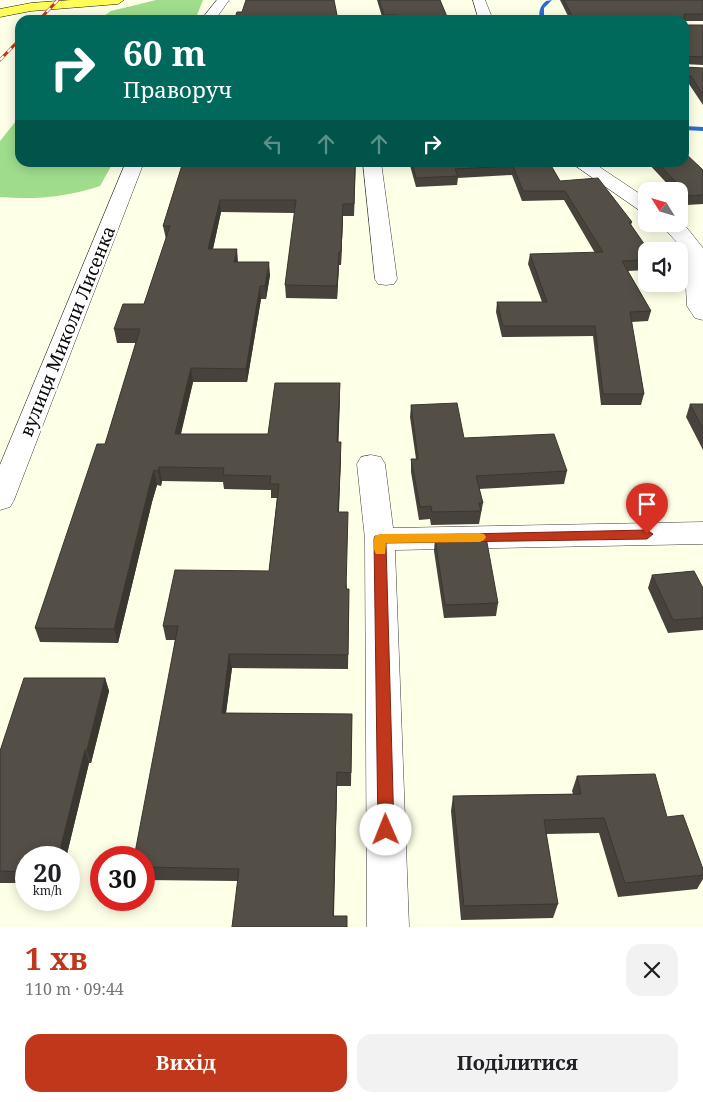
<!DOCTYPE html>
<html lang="uk">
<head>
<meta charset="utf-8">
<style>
	:root { --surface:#fff; --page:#f2f2f2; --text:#202124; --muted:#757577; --accent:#c1371b }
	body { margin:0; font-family:"Noto Serif",serif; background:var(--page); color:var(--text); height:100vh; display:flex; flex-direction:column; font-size:19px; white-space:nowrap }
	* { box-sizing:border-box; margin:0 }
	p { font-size:16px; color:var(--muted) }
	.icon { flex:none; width:28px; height:28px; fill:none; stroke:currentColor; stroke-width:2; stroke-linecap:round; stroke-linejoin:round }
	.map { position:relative; height:927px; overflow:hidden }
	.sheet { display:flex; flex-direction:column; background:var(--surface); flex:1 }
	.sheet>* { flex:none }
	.top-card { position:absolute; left:15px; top:15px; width:674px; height:152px; border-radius:15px; box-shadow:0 2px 12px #0003; background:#00695c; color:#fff; overflow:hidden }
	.needle { width:32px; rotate:307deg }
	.tools { position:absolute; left:638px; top:182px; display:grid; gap:10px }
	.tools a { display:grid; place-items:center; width:50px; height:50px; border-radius:10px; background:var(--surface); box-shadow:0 2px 12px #0003; font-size:25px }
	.speed { position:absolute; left:15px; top:846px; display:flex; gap:10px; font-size:25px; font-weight:700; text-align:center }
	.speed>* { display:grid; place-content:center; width:65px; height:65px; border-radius:50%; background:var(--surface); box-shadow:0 2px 12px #0003; line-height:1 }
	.speed small { font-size:12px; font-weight:400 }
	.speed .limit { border:8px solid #d22; background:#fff; color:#111 }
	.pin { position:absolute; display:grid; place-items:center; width:42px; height:42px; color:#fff; margin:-51px -21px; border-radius:50% 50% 50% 0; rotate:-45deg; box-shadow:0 0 5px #0007 }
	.pin .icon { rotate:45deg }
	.me { position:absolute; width:55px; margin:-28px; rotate:359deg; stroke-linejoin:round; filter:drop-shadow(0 0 4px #0008) }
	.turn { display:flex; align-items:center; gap:18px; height:105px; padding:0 25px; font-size:22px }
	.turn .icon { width:65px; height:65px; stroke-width:2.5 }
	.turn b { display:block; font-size:35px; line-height:42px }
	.lanes { display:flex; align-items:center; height:48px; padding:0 25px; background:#0003; justify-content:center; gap:25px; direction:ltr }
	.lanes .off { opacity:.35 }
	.round { display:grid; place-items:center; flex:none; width:52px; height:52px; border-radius:15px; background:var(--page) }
	.head { display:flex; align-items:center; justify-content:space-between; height:85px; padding:0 25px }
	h1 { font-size:30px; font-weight:700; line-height:38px; color:var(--accent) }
	.action { display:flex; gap:10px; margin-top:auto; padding:10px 25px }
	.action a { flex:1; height:58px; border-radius:15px; background:var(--accent); color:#fff; font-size:20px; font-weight:700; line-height:58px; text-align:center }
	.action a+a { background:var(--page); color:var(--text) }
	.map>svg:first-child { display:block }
</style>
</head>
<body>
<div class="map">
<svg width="703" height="927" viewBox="0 0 703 927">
	<rect width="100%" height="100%" fill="#feffe7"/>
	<g fill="#9fdd8d">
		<path d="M 156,0 L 203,0 L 195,20 L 98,20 L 111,11 Z"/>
		<path d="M 20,116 L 20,162 L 113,163 L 100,186 C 66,197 35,200 0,197 L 0,141 Z"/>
	</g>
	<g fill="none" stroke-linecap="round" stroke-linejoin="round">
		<g fill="#2a6cd5" fill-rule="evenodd">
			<path d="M 552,0 L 544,8 L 544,20 L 540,20 C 538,12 540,6 546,1 Z"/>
			<path d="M 684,126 L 703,127 L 703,131 L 684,130 Z"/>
		</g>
		<g stroke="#3d3d3d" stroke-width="1">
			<g id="minor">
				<path d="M 217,0 L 229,0 L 215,20 L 201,20 Z"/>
				<path d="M 473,0 L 485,0 L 493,20 L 479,20 Z"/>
				<path d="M 126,162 L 144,162 L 14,500 L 10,507 L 0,510 L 0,465 Z"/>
				<path d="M 363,162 L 381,162 L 397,279 L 394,284 L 386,285 L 378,284 L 375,279 Z"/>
				<path d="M 570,162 L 592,162 L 646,198 L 646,212 L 639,210 Z"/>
				<path d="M 679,221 L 687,228 L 703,248 L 703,320 L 695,318 L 687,306 L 684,250 L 660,224 L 679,224 Z"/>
				<path d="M 371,455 L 381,457 L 385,464 L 393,528 L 703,522 L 703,544 L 395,550 L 409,927 L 367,927 L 365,539 L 357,464 L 361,457 Z"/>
			</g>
		</g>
		<g stroke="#1b1b1b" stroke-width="1">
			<path id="major" d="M 71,0 L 124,0 L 118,4 L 31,11 L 0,17 L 0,9 L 31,3 Z"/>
		</g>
		<use href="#minor" fill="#fff" fill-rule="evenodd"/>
		<use href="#major" fill="#fffb57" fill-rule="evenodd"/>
		<g stroke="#c1371b" stroke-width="3">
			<g id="rail">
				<path d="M 39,20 L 58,0"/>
				<path d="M 0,60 L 20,39"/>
			</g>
		</g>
		<use href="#rail" stroke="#fff" stroke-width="2" stroke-dasharray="5.5" stroke-linecap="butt"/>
	</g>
	<g fill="#47433c">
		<path d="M 377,0 L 440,0 L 448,20 L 383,20 Z"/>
		<path d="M 560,0 L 703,0 L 703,21 L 684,21 L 684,25 L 703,25 L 703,65 L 684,64 L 684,67 L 703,68 L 703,105 L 689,84 L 684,84 L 684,20 L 570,20 Z"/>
		<path d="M 183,162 L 356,162 L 354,216 L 343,216 L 341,265 L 339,265 L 337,299 L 286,298 L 285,285 L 295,213 L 221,212 L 213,249 L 238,262 L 270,275 L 266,299 L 261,299 L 247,382 L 193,382 L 181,434 L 268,434 L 340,397 L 338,442 L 341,456 L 339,512 L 347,589 L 349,603 L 348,669 L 232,668 L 226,713 L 352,714 L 351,786 L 337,786 L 334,916 L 347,927 L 237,881 L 144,880 L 144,858 L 175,640 L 166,640 L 163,626 L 269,571 L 277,498 L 271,498 L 271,490 L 224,489 L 223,482 L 162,481 L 161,486 L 157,485 L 152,502 L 118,643 L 40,642 L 35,628 L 105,444 L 136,343 L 117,343 L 114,329 L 144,304 L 166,239 L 163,226 Z"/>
		<path d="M 409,162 L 549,162 L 560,181 L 632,222 L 631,225 L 646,251 L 646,270 L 628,271 L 651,311 L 648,321 L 631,322 L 644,394 L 641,405 L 601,405 L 593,336 L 502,337 L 496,312 L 497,302 L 542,302 L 528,264 L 530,254 L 595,253 L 564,200 L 522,201 L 512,175 L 458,178 L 457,185 L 416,187 Z"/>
		<path d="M 647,162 L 684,162 L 703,170 L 703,204 L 687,205 L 679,196 L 679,191 L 674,191 Z"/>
		<path d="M 690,404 L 703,404 L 703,450 L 686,417 Z"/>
		<path d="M 411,405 L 464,438 L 567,471 L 564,484 L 479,489 L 483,503 L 479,524 L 431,525 L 430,519 L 419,520 L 411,472 L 411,459 L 416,459 L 410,417 Z"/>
		<path d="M 435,538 L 498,603 L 496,616 L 444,618 L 434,551 Z"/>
		<path d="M 652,575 L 703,588 L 703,630 L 668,633 L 648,588 Z"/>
		<path d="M 105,678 L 109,691 L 91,763 L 89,763 L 66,858 L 26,858 L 26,883 L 0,883 L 0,751 Z"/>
		<path d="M 577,776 L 667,817 L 703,869 L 703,879 L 697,889 L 618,897 L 599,833 L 546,834 L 558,904 L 553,918 L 461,920 L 451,811 L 453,796 L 573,794 L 572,791 Z"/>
	</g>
	<g fill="#3a3731">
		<path d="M 220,200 L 221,212 L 210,262 L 208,249 Z"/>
		<path d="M 343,204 L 343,216 L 341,265 L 341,252 Z"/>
		<path d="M 237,249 L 238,262 L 234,262 Z"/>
		<path d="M 339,252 L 339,265 L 337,299 L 337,286 Z"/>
		<path d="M 269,262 L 270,275 L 266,299 L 265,286 Z"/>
		<path d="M 260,286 L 261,299 L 247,382 L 246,369 Z"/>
		<path d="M 191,368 L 193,382 L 177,449 L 175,434 Z"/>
		<path d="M 340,383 L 340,397 L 338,456 L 337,442 Z"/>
		<path d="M 341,442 L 341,456 L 338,526 L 338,512 Z"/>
		<path d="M 159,467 L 162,481 L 161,486 L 158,471 Z"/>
		<path d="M 154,470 L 157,485 L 152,502 L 118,643 L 114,629 L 149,488 Z"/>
		<path d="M 229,654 L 232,668 L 224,727 L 222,713 Z"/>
		<path d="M 105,678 L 109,691 L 91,763 L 87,750 Z"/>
		<path d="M 85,750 L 89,763 L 66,858 L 58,858 Z"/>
		<path d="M 337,772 L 337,786 L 333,927 L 333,916 Z"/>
	</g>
	<g fill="#534e46" stroke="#3a3731">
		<path d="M 246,0 L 334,0 L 338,20 L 234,20 L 237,12 L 242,12 Z"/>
		<path d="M 379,0 L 440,0 L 448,19 L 398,20 L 397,15 L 384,15 Z"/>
		<path d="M 564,0 L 703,0 L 703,14 L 684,14 L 684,25 L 703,25 L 703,57 L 684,56 L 684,67 L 703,68 L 703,95 L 691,76 L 684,76 L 684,20 L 574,20 Z"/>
		<path d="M 684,152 L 703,170 L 703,195 L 689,196 L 657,162 L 684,162 Z"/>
		<path d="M 183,162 L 355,162 L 354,204 L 343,204 L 341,252 L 339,252 L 337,286 L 285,285 L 296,200 L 220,200 L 208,249 L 237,249 L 234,262 L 269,262 L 265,286 L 260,286 L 246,369 L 191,368 L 175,434 L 268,434 L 275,383 L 340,383 L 337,442 L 341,442 L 338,512 L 348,512 L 346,589 L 349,589 L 348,655 L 229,654 L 222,713 L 352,714 L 351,773 L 337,772 L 333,916 L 347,916 L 347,927 L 232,927 L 239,869 L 144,867 L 144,858 L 134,858 L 178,626 L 163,626 L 175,570 L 269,571 L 279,484 L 270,484 L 271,476 L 223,475 L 224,468 L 159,467 L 158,471 L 154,470 L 149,488 L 114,629 L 35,628 L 97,444 L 105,444 L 140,329 L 114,329 L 123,304 L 144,304 L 170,226 L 163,226 Z"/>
		<path d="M 412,162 L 549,162 L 560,181 L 598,178 L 632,222 L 629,222 L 649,251 L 646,251 L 646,260 L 622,261 L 651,311 L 630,312 L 644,394 L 603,394 L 595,326 L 503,326 L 497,302 L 547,302 L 530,254 L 603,252 L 565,191 L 523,191 L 513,166 L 455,169 L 458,176 L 416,178 Z"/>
		<path d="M 457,403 L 464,438 L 554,434 L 567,471 L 476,476 L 483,503 L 479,503 L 481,511 L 432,512 L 431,506 L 420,507 L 411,459 L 418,459 L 411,405 Z"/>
		<path d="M 690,404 L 703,404 L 703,429 Z"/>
		<path d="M 486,537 L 498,603 L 445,605 L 435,538 Z"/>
		<path d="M 694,571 L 703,588 L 703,618 L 673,620 L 652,575 Z"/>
		<path d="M 24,678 L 105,678 L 87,750 L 85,750 L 58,858 L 26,858 L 26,872 L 0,871 L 0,751 Z"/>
		<path d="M 655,774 L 667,817 L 683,815 L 703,869 L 703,875 L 625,883 L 604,818 L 544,820 L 558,904 L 464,906 L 453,796 L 581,794 L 577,776 Z"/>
	</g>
	<path fill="#c1371b" stroke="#7d2412" d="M 647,530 L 653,534 L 647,539 L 386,543 L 394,830 L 392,836 L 386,838 L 380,836 L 378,830 L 374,539 L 375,536 Z"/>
	<path fill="#f59e0b" d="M 480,533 L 484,534 L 486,537 L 484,540 L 480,542 L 386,543 L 385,554 L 376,554 C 373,549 373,541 375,536 L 380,534 Z"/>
	<g text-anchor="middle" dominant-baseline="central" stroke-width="5" stroke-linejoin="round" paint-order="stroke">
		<g font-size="18" fill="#0a0a0a" stroke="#fff">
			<text transform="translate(67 331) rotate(-68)">вулиця Миколи Лисенка</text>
		</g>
	</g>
</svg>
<div class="tools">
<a><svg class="needle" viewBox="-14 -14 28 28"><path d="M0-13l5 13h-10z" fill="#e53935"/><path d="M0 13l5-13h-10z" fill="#757577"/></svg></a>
<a><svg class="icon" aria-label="sound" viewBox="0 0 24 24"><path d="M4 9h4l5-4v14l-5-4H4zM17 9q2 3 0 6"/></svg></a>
</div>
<div class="speed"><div>20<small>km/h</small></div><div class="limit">30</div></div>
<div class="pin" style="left:647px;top:534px;background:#d93025"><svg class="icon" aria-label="arrive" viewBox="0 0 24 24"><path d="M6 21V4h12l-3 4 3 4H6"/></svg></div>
<svg class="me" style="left:386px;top:830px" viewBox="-20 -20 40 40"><circle r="19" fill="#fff"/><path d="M0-13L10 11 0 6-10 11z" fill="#c1371b"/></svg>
<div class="top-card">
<div class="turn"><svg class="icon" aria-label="right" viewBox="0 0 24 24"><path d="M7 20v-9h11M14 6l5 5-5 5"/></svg><div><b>60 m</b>Праворуч</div></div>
<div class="lanes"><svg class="icon off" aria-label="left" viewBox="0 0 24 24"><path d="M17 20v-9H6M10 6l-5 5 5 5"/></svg><svg class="icon off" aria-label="ahead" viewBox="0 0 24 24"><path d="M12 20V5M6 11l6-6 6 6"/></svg><svg class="icon off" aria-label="ahead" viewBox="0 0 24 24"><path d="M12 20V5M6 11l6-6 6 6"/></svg><svg class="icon" aria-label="right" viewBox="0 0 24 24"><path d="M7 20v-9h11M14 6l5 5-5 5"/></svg></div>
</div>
</div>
<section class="sheet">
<div class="head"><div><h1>1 хв</h1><p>110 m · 09:44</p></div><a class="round"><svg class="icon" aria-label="close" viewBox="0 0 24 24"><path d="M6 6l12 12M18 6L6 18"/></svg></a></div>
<div class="action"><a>Вихід</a><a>Поділитися</a></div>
</section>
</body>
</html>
